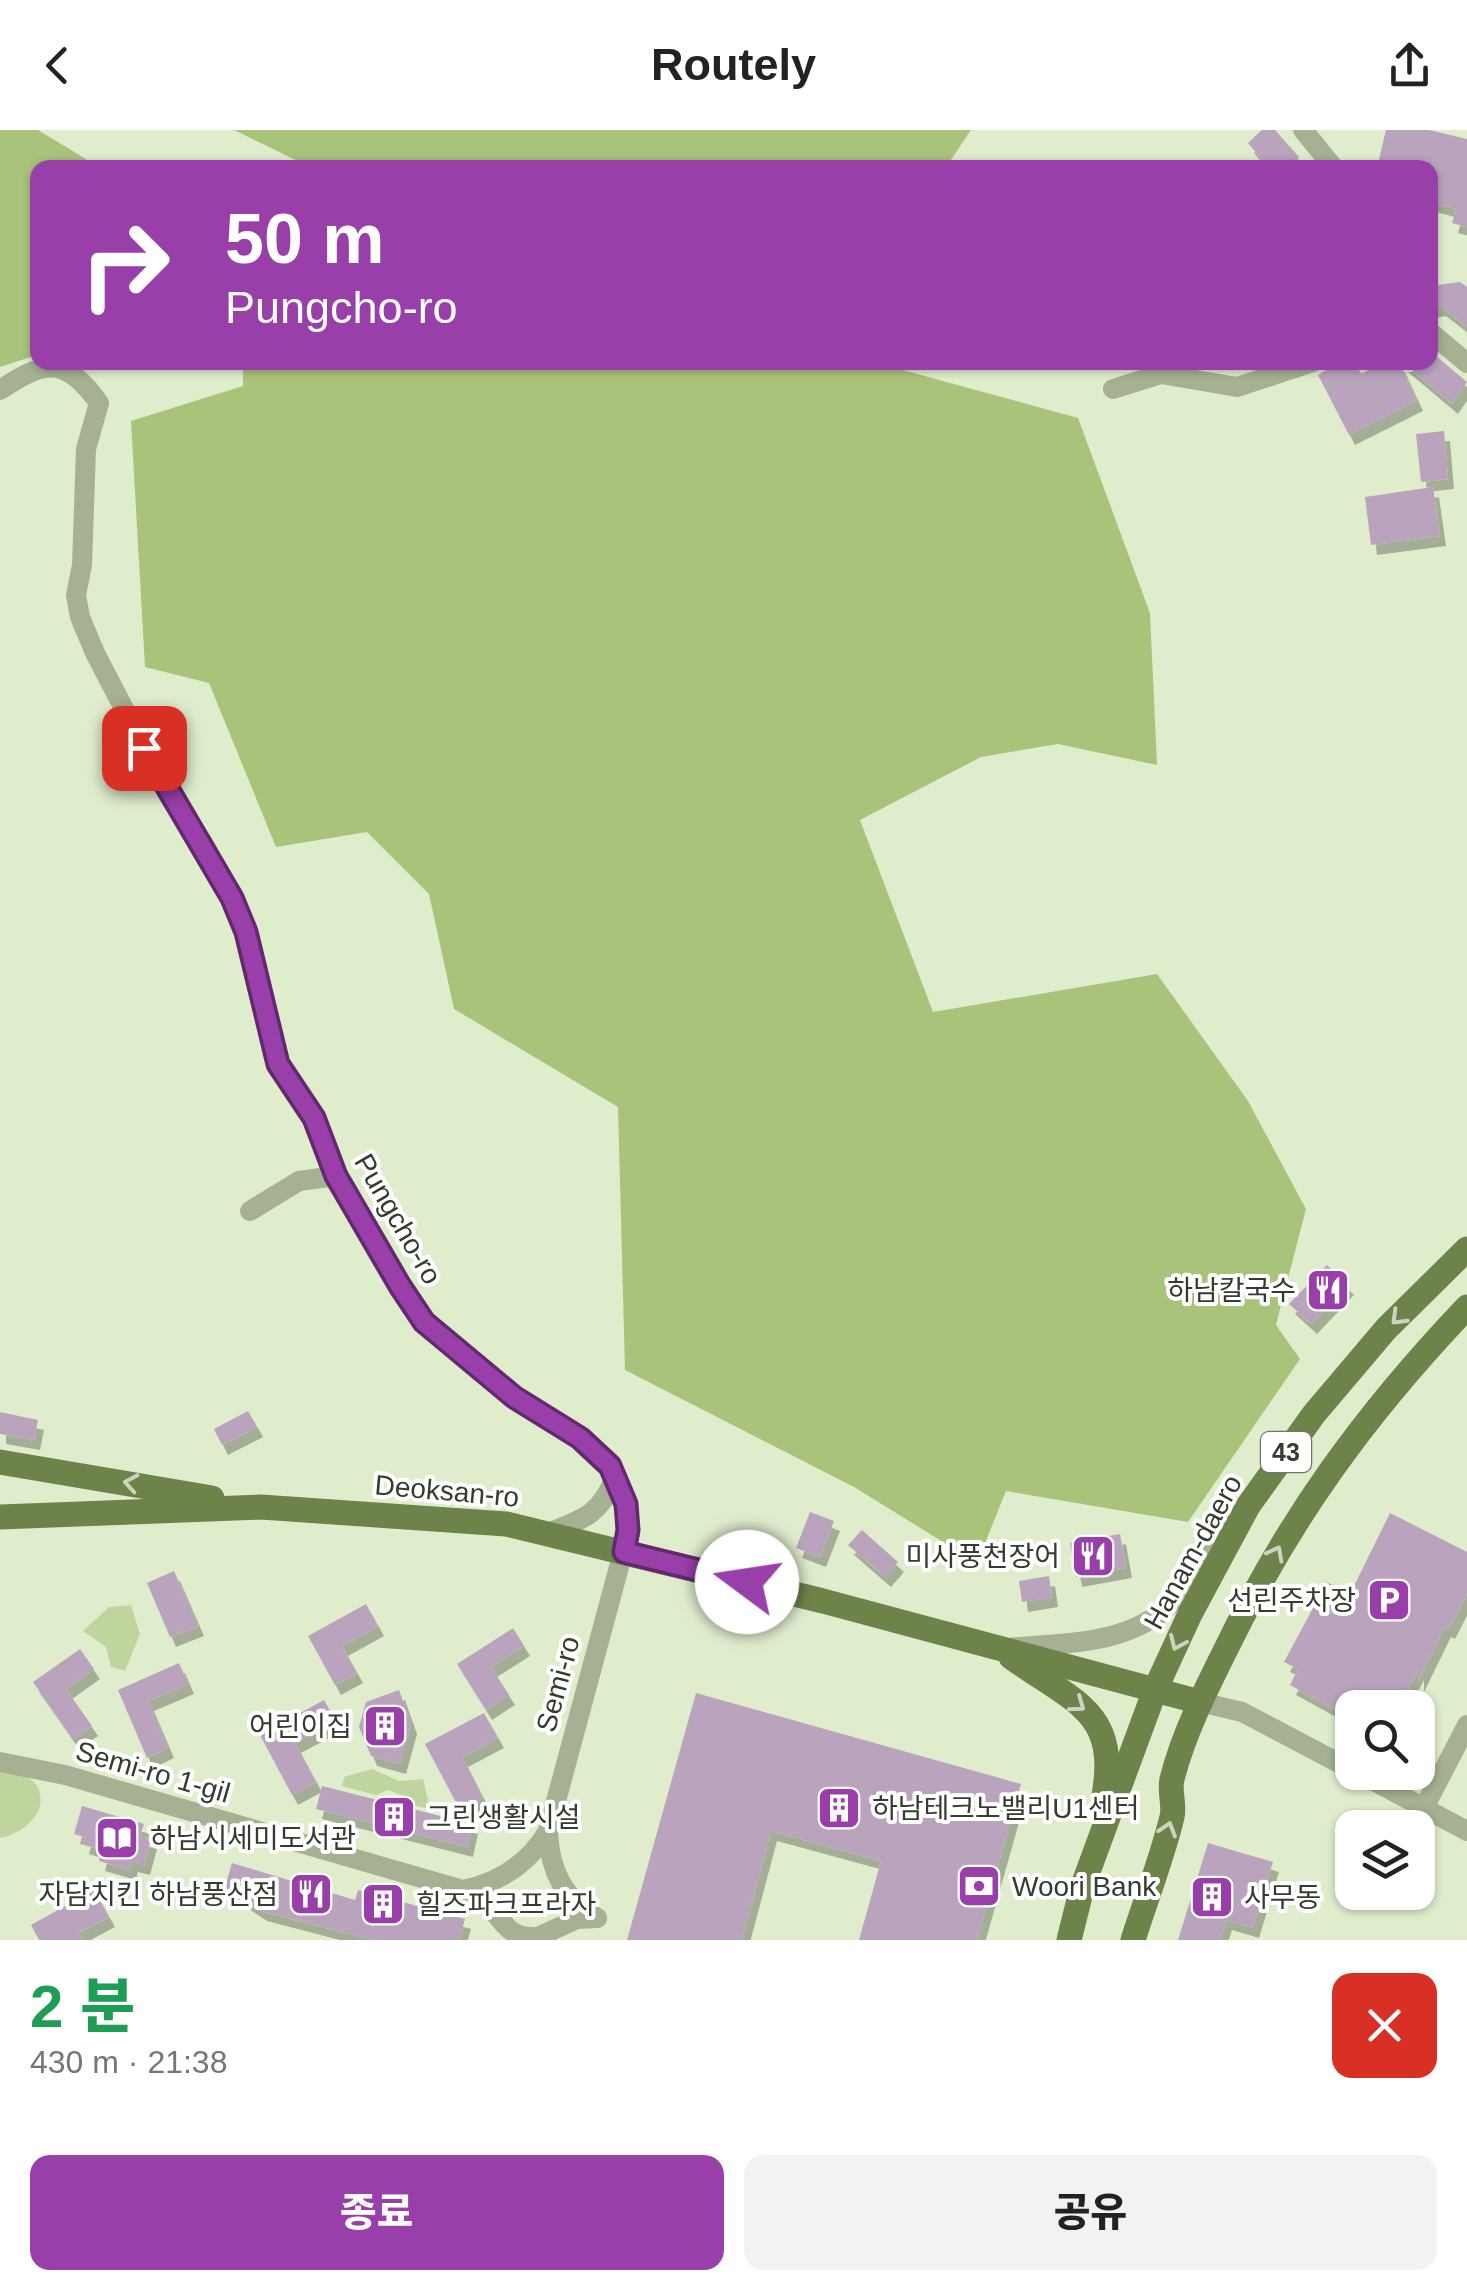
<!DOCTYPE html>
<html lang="ko">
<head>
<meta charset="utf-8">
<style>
	:root { --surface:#fff; --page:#f2f2f2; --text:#222; --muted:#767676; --accent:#983faa }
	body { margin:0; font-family:Arial,"Noto Sans KR",sans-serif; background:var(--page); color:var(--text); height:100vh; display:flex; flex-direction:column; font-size:38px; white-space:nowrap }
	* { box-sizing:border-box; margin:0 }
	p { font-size:32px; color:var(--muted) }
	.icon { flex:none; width:55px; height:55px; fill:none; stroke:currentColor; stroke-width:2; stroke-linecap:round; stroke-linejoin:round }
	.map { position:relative; height:1810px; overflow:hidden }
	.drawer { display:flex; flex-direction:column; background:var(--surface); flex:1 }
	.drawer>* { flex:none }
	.top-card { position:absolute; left:30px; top:30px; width:1408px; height:210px; border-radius:20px; box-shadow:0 2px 8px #0004; background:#983faa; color:#fff; overflow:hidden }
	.controls { position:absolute; left:1335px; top:1560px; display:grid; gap:20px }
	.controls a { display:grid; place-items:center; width:100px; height:100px; border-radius:20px; background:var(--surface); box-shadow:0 2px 8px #0004; font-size:50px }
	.pin { position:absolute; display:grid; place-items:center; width:85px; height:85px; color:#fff; margin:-42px; border-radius:20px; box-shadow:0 5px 15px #0006 }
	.me { position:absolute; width:110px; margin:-55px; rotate:284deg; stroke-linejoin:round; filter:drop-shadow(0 0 8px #0008) }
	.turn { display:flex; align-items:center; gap:35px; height:210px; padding:0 30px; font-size:45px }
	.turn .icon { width:130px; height:130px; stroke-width:2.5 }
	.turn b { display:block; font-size:70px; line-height:85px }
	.round { display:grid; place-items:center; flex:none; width:105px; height:105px; border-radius:20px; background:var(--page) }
	.headline { display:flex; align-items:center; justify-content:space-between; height:170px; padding:0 30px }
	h1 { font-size:60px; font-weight:800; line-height:75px; color:#1e9e55 }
	.cta { display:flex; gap:20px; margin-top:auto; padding:20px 30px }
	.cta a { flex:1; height:115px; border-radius:20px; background:var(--accent); color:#fff; font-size:40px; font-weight:800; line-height:115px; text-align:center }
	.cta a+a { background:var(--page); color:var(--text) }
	header { display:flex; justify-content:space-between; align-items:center; height:130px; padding:0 30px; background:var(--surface); font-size:45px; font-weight:800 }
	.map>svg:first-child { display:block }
</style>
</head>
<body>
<header><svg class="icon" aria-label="back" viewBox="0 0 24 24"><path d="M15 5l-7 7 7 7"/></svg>Routely<svg class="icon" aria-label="share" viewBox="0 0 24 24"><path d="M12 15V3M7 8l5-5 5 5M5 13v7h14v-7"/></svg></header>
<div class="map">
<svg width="1467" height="1810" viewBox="0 0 1467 1810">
	<defs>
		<filter id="shadow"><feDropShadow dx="6" dy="10" stdDeviation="0" flood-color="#0004"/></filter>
	</defs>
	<rect width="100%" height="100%" fill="#e0edcd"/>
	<g fill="#c0d59e">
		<path d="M 131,1475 L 140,1504 L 125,1541 L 111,1537 L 106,1517 L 83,1501 L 109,1477 Z"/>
		<path d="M 372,1639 L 399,1651 L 423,1649 L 430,1679 L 407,1674 L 404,1666 L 388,1660 L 376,1665 L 342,1656 L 344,1647 Z"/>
		<path d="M 0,1640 C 12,1643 30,1645 37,1656 C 51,1682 21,1705 0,1708 Z"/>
	</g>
	<g fill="#a9c37b">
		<path d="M 0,0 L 38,0 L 99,37 L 38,38 L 37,225 L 0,237 Z"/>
		<path d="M 234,0 L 971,0 L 946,37 L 312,38 Z"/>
		<path d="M 243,233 L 877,233 L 1078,288 L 1150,483 L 1157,635 L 1058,614 L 981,627 L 860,690 L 933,882 L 1157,844 L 1248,971 L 1306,1079 L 1276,1195 L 1300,1229 L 1188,1392 L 1006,1361 L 977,1433 L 854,1357 L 625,1240 L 618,977 L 454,879 L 429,764 L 367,702 L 276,717 L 209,553 L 145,537 L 131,291 L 243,256 Z"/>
	</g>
	<g fill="#b9a3bd" filter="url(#shadow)">
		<path d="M 1262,0 L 1275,0 L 1299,27 L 1287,38 L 1269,38 L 1248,13 Z"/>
		<path d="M 1386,0 L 1429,0 L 1467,9 L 1467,97 L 1452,93 L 1456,79 L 1430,72 L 1430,38 L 1377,38 Z"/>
		<path d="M 1460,152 L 1467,157 L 1467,197 L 1440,176 L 1430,178 L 1430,156 Z"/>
		<path d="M 1430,221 L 1467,252 L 1452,274 L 1402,232 L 1430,232 Z"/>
		<path d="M 1339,232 L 1355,232 L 1361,244 L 1383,232 L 1399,232 L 1417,271 L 1349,305 L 1318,245 Z"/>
		<path d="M 1444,301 L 1448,349 L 1421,352 L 1416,304 Z"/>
		<path d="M 1433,357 L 1440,406 L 1371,415 L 1365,367 Z"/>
		<path d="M 1327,1135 L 1348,1155 L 1311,1194 L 1289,1174 Z"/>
		<path d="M 248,1281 L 257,1297 L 222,1315 L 214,1299 Z"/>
		<path d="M 0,1282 L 38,1290 L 34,1310 L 0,1304 Z"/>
		<path d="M 810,1382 L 834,1391 L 820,1427 L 796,1418 Z"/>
		<path d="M 1390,1383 L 1467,1422 L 1467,1464 L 1449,1499 L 1445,1497 L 1418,1552 L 1418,1540 L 1398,1578 L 1352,1578 L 1352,1589 L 1290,1555 L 1298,1539 L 1284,1532 L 1327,1452 L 1350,1464 Z"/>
		<path d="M 862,1400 L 898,1432 L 885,1447 L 848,1415 Z"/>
		<path d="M 1120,1404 L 1126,1438 L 1076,1447 L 1070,1413 Z"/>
		<path d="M 174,1441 L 198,1496 L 170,1507 L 147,1453 Z"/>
		<path d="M 1049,1446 L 1052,1467 L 1022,1472 L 1019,1451 Z"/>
		<path d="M 366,1474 L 378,1496 L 342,1516 L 357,1543 L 335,1555 L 308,1506 Z"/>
		<path d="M 513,1498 L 524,1516 L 491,1537 L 509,1565 L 486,1580 L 457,1534 Z"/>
		<path d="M 80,1519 L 94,1539 L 66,1559 L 92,1596 L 73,1609 L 33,1552 Z"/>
		<path d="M 179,1533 L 188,1554 L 148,1571 L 168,1618 L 147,1628 L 118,1560 Z"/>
		<path d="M 399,1560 L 411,1594 L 400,1634 L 371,1626 L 359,1597 L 366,1572 Z"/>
		<path d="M 696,1563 L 1021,1654 L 977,1810 L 859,1810 L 881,1731 L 771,1701 L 742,1810 L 627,1810 Z"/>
		<path d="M 324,1570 L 336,1591 L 295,1613 L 316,1652 L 292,1665 L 260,1605 Z"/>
		<path d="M 484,1583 L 498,1608 L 462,1627 L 483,1668 L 460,1680 L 425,1614 Z"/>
		<path d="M 322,1656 L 472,1694 L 467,1717 L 316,1679 Z"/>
		<path d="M 82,1676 L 144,1694 L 140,1706 L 151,1709 L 144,1735 L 132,1732 L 130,1740 L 99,1731 L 102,1720 L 83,1714 L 85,1707 L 74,1704 Z"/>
		<path d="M 1208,1713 L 1273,1732 L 1253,1798 L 1226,1790 L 1220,1810 L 1178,1810 Z"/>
		<path d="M 232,1733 L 355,1770 L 358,1760 L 465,1789 L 459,1810 L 372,1810 L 261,1781 L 225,1757 Z"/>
		<path d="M 94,1760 L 109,1787 L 79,1803 L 83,1810 L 39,1810 L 31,1795 Z"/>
	</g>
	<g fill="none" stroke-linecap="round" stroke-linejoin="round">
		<g stroke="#a5b192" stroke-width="20">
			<path d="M 1303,0 L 1334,38"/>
			<path d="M 1430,202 L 1467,233"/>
			<path d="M 1113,259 L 1161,244 L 1237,257 L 1313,232"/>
			<path d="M 0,260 C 45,230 65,226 99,273 L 86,319 L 82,435 L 76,465 L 80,487 L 95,523 L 171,669 L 203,713 L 232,768 L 247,802 L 278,934 L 314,988 L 336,1046 L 399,1156 L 424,1192 L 514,1267 L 596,1321 L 616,1345 L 628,1388 L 623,1422 L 548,1701 C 529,1733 501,1752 463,1760"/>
			<path d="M 250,1081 L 299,1051 L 336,1046"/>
			<path d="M 550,1402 C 586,1389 602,1382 616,1345"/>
			<path d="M 1008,1518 C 1070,1512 1138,1516 1181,1463 C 1201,1439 1213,1411 1236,1388"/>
			<path d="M 1200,1572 L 1242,1582 L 1352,1640"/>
			<path d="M 0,1632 L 65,1645 L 463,1760 C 473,1766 485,1772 492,1780 C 506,1795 510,1807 533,1807"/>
			<path d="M 1357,1642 L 1467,1701"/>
			<path d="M 1424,1678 L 1467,1595"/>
			<path d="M 548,1703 C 550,1741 564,1769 597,1788"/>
			<path d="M 531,1810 L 577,1789 L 597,1788"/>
		</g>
		<g stroke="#6e8349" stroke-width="25">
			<path d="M 0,1332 L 212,1368"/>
			<path d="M 0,1387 L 261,1377 L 506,1394 L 823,1471 L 1200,1572"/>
			<path d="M 1011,1527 C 1078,1575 1122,1582 1102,1676"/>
			<path d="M 1069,1810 L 1082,1758 L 1155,1560 L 1190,1484 L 1248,1376 L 1314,1284 L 1386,1199 L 1467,1119"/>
			<path d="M 1133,1810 C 1146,1769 1162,1728 1172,1687 C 1175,1675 1169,1662 1172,1649 C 1183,1606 1204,1563 1224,1523 C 1288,1390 1365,1284 1467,1177"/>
		</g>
	</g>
	<defs><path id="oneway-chevron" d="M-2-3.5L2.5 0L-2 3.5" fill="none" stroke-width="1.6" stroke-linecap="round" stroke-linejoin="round" transform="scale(2.5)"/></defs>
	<g stroke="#ccd4bf">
		<use href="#oneway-chevron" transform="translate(1398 1188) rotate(135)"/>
		<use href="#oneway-chevron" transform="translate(131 1353) rotate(-170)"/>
		<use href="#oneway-chevron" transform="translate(1276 1423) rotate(-62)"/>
		<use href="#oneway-chevron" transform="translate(1177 1513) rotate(114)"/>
		<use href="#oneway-chevron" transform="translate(1078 1575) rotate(36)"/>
		<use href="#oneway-chevron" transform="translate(1168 1699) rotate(-73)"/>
	</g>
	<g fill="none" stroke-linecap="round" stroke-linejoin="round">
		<g stroke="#63296e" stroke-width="25">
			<path id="route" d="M 144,618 L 232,768 L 246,802 L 278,934 L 314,988 L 336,1046 L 400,1156 L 424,1192 L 514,1267 L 580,1308 L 610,1336 L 626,1374 L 628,1400 L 624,1422 L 747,1452"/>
		</g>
		<use href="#route" stroke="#983faa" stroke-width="18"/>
	</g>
	<defs>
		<g id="restaurant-square" transform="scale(2.25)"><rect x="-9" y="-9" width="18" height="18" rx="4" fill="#983faa" stroke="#fff"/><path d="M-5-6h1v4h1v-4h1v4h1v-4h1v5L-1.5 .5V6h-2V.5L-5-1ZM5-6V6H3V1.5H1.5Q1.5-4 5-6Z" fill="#fff"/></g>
		<g id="parking-square" transform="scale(2.25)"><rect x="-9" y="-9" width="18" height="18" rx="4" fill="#983faa" stroke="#fff"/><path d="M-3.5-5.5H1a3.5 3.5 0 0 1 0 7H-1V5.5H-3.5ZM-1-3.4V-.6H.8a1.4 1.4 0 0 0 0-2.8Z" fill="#fff"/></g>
		<g id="building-square" transform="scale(2.25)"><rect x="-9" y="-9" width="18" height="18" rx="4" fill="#983faa" stroke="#fff"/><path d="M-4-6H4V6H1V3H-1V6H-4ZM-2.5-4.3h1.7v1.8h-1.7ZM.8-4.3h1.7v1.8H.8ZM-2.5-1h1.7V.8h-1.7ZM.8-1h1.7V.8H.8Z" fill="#fff"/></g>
		<g id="library-square" transform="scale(2.25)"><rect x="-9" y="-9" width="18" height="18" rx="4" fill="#983faa" stroke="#fff"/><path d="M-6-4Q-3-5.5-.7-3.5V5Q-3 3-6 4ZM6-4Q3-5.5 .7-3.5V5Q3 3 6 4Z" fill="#fff"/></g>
		<g id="bank-square" transform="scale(2.25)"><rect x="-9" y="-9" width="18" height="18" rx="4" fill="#983faa" stroke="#fff"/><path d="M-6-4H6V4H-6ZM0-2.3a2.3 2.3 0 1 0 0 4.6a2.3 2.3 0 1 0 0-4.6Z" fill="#fff"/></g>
	</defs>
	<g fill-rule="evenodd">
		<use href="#restaurant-square" x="1328" y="1160"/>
		<use href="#restaurant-square" x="1093" y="1426"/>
		<use href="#parking-square" x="1389" y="1470"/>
		<use href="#building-square" x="385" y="1596"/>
		<use href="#building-square" x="839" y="1678"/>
		<use href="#building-square" x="394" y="1687"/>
		<use href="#library-square" x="117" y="1708"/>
		<use href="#bank-square" x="979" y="1756"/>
		<use href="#restaurant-square" x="311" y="1764"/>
		<use href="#building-square" x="1212" y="1767"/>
		<use href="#building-square" x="383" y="1774"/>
	</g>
	<g text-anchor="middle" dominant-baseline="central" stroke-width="8" stroke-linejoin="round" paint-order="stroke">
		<rect fill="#fff" stroke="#72766d" stroke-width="2.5" x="1261" y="1302" width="50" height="40" rx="8"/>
		<g font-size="25" font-weight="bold" fill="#363b2f">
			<text x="1286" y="1322">43</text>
		</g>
		<g font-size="28" fill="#363b2f" stroke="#fff">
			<text transform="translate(398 1089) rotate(60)">Pungcho-ro</text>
			<text transform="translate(447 1361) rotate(5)">Deoksan-ro</text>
			<text transform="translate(1193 1422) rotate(-61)">Hanam-daero</text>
			<text transform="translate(558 1554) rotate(-75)">Semi-ro</text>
			<text transform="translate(153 1642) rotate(16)">Semi-ro 1-gil</text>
		</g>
		<g font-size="28" fill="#363b2f" stroke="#fff" text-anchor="start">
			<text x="1296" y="1160" text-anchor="end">하남칼국수</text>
			<text x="1060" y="1426" text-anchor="end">미사풍천장어</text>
			<text x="1356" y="1470" text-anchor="end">선린주차장</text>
			<text x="352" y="1596" text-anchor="end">어린이집</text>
			<text x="872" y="1678">하남테크노밸리U1센터</text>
			<text x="426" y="1687">그린생활시설</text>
			<text x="150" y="1708">하남시세미도서관</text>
			<text x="1012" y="1756">Woori Bank</text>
			<text x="278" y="1764" text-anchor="end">자담치킨 하남풍산점</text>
			<text x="1244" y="1767">사무동</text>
			<text x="416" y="1774">힐즈파크프라자</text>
		</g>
	</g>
</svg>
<div class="controls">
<a><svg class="icon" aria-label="search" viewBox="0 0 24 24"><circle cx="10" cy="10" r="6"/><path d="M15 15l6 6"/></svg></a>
<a><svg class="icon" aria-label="layers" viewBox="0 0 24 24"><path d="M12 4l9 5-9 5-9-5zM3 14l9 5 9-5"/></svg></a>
</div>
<div class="pin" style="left:144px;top:618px;background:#d93025"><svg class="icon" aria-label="arrive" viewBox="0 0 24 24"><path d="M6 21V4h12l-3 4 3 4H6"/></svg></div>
<svg class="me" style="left:747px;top:1452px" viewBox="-20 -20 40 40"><circle r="19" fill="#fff"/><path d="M0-13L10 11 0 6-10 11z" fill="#983faa"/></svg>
<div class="top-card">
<div class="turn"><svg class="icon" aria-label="right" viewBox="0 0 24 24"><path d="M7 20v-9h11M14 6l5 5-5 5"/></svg><div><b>50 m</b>Pungcho-ro</div></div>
</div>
</div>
<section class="drawer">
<div class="headline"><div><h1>2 분</h1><p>430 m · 21:38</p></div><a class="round" style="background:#d93025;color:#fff"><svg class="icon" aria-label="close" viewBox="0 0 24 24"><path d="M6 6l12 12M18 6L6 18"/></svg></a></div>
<div class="cta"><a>종료</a><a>공유</a></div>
</section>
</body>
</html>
